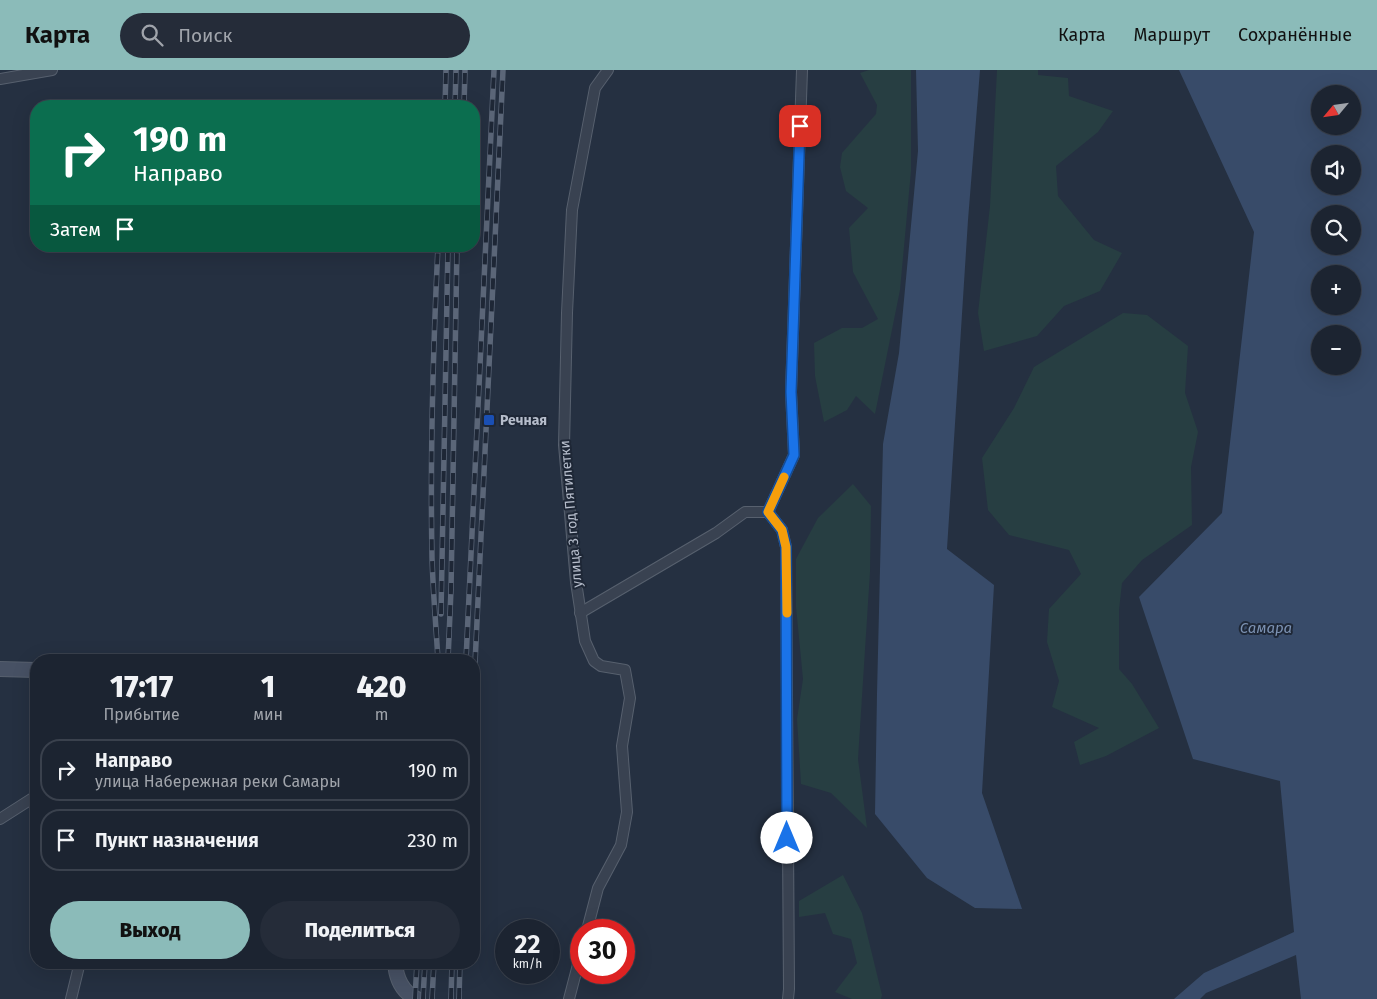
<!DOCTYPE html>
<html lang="ru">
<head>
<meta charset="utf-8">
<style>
	:root { --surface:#1c2431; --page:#252c39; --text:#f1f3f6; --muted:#a0a4ab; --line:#3a414d; --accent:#8bbbb9 }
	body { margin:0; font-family:"Fira Sans",sans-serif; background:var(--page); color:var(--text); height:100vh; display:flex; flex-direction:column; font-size:19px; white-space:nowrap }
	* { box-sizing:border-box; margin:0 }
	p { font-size:16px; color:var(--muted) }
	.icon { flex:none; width:28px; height:28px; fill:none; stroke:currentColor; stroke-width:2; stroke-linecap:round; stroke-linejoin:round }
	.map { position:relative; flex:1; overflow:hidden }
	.panel { position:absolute; left:30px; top:584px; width:450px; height:315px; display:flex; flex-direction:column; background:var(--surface); border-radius:20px; box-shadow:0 5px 20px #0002,0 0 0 1px var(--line) }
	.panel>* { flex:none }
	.guide { position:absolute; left:30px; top:30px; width:450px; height:152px; border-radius:20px; box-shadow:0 5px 20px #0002,0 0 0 1px var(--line); background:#0b6e4f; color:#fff; overflow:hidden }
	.needle { width:32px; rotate:241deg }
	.tools { position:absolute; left:1311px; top:15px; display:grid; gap:10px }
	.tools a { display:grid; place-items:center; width:50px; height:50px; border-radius:50%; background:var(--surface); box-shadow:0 5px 20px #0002,0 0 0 1px var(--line); font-size:25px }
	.speed { position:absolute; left:495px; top:849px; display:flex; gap:10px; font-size:25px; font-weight:700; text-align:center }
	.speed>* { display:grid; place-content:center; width:65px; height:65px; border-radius:50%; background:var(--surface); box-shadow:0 5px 20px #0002,0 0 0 1px var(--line); line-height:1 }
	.speed small { font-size:12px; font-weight:400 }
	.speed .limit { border:8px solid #d22; background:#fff; color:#111 }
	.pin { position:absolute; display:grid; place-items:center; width:42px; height:42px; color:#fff; margin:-21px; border-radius:10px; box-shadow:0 2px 8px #0006 }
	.me { position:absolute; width:55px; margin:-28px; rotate:0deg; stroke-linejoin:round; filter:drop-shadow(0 0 4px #0008) }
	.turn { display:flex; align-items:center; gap:18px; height:105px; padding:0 20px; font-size:22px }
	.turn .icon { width:65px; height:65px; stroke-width:2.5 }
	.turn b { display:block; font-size:35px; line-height:42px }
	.then { display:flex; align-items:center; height:48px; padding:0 20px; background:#0003; gap:10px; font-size:19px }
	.eta { display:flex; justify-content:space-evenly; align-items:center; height:85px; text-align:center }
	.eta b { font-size:30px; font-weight:800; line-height:35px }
	.button { display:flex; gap:10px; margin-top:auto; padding:10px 20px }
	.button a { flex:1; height:58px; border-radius:30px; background:var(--accent); color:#111; font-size:20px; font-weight:800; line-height:58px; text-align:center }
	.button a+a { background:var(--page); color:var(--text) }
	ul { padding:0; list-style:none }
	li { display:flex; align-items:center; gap:15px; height:62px; margin:0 10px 8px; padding:0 10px; border:2px solid var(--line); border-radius:20px }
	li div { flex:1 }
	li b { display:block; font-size:19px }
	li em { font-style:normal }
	header { display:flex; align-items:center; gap:30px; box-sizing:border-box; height:70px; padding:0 25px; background:var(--accent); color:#111 }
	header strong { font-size:24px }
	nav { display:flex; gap:28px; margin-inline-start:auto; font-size:18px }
	.search { width:350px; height:45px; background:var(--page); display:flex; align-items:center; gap:12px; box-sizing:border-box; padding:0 18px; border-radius:28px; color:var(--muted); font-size:19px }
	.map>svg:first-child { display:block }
</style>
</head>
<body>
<header>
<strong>Карта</strong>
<div class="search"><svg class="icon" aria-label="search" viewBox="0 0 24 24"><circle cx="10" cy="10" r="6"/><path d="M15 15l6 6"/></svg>Поиск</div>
<nav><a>Карта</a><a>Маршрут</a><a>Сохранённые</a></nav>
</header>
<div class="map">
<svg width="1377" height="929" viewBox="0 0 1377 929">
	<rect width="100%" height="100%" fill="#253041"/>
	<g fill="#273e42">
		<path d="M 869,0 L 911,0 L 911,101 L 900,220 L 875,344 L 856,326 L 847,340 L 824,352 L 815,306 L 814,273 L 842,258 L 862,258 L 878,249 L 853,202 L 849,158 L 868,138 L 846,121 L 840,97 L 842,83 L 876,44 L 877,35 L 860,3 Z"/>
		<path d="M 997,0 L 1038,0 L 1038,5 L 1068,8 L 1069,26 L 1113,41 L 1098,62 L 1056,96 L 1058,126 L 1094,170 L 1122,183 L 1100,221 L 1064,236 L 1037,266 L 984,281 L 978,243 L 990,136 Z"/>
		<path d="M 1123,243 L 1147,245 L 1188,276 L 1185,323 L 1198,362 L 1191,397 L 1192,455 L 1142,490 L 1122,513 L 1119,540 L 1119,599 L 1132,614 L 1159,658 L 1106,686 L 1080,695 L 1074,672 L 1099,658 L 1052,637 L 1059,611 L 1047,572 L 1049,539 L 1081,504 L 1069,480 L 1009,465 L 988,440 L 982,388 L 1014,338 L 1034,297 Z"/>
		<path d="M 853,414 L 871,436 L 870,502 L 858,689 L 867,758 L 831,723 L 801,714 L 797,649 L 803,609 L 796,537 L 796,489 L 818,448 Z"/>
		<path d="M 843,805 L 862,843 L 882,925 L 881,929 L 852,929 L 835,922 L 857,893 L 851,869 L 833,864 L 825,843 L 799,847 L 799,831 Z"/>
	</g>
	<g fill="#384b69" fill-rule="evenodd">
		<path d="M 916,0 L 980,0 L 968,150 L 947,479 L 994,515 L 982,723 L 1022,839 L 975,838 L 927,808 L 875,744 L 877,624 L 883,374 L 899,283 L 918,81 Z"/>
		<path d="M 1179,0 L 1377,0 L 1377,929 L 1301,929 L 1296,885 L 1206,923 L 1200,929 L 1174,929 L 1204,903 L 1294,862 L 1280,711 L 1193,689 L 1139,527 L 1222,443 L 1254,162 ZM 1320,24 L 1352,24 L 1352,56 L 1320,56 ZM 1320,84 L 1352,84 L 1352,116 L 1320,116 ZM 1320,144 L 1352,144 L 1352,176 L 1320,176 ZM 1320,204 L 1352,204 L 1352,236 L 1320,236 ZM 1320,264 L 1352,264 L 1352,296 L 1320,296 Z"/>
	</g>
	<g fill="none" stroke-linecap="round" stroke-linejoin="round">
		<g stroke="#57606e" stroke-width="12">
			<g id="street">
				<path d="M 0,9 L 52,0"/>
				<path d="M 580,543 L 716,463 L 745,442 L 768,442"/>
				<path d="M 0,749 L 36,726"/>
				<path d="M 587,860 L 598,818 L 621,775 L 627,742 L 622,676 L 630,628 L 625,600 L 601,596 L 594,591 L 585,571 L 576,512 L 564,375 L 567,243 L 572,140 L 595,18 L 608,0"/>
				<path d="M 71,929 L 80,892"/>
				<path d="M 569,929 L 581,883"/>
				<path d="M 788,929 L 789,919 L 786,477 L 782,460 L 768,442 L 794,385 L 791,322 L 802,0"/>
			</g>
		</g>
		<g stroke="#57606e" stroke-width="16">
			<g id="secondary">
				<path d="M 0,599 L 36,600"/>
				<path d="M 395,892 C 396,909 402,922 417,929"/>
			</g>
		</g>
		<use href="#street" stroke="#394251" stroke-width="10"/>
		<use href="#secondary" stroke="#475164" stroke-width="14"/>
		<g stroke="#5b6678" stroke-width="5.5">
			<g id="rail">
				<path d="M 445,36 L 446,0"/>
				<path d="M 455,36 L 456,0"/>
				<path d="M 464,36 L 465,0"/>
				<path d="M 441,544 L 448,176"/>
				<path d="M 438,590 C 436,556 433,522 432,488 C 430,384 433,280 438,176"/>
				<path d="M 448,590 L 451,520 L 457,176"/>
				<path d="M 466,590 L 494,0"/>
				<path d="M 474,615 L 503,0"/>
				<path d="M 415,929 L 417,892"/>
				<path d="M 423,929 L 425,892"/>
				<path d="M 432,929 L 434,892"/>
				<path d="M 451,929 L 452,892"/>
				<path d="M 459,929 L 460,892"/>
			</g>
		</g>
		<use href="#rail" stroke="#1e2736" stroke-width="4" stroke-dasharray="11" stroke-linecap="butt"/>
	</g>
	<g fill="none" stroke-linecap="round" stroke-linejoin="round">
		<g stroke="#114b97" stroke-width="12">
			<path id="route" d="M 787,768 L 786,477 L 782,460 L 768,442 L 794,385 L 791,322 L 800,56"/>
		</g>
		<use href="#route" stroke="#1a73e8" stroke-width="9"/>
		<path stroke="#f59e0b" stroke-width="9" d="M 784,407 L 768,442 L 782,460 L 786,477 L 787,543"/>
	</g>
	<rect fill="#1a4fb4" stroke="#1e2736" stroke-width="2" x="483" y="344" width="12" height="12" rx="2.5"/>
	<g text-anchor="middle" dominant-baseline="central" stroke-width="4" stroke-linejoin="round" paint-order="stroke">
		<g font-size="14" font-weight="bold" fill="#b6bdcb" stroke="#1e2736" text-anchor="start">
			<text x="500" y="350">Речная</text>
		</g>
		<g font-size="14" fill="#b6bdcb" stroke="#1e2736">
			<text transform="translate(571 444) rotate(-95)">улица 3 год Пятилетки</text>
		</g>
		<g font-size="15" font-style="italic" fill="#7c92b3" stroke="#1e2736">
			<text x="1266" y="558">Самара</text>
		</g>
	</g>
</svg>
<div class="tools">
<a><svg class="needle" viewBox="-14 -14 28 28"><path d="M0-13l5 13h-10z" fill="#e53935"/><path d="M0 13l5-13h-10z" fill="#a0a4ab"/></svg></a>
<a><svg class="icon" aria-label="sound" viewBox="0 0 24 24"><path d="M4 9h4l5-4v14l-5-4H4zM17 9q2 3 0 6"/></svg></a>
<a><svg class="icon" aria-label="search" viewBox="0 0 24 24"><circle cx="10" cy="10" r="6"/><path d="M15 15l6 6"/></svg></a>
<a>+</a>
<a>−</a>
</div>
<div class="speed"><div>22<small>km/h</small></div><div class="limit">30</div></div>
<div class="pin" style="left:800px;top:56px;background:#d93025"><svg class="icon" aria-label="arrive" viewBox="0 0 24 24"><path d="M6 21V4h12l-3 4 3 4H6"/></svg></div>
<svg class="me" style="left:787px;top:768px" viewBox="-20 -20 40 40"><circle r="19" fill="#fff"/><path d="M0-13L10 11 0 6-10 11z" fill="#1a73e8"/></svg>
<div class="guide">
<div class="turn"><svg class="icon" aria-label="right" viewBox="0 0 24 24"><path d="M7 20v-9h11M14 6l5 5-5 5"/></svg><div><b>190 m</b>Направо</div></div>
<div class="then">Затем<svg class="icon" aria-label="arrive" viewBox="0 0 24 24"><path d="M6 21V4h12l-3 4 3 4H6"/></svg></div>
</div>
<section class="panel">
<div class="eta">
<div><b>17:17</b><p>Прибытие</p></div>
<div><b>1</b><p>мин</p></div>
<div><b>420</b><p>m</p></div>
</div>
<ul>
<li><svg class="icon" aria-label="right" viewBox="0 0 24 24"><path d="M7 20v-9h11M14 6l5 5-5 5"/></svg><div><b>Направо</b><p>улица Набережная реки Самары</p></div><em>190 m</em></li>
<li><svg class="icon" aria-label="arrive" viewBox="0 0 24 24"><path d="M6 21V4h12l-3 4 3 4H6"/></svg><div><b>Пункт назначения</b></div><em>230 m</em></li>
</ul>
<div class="button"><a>Выход</a><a>Поделиться</a></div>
</section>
</div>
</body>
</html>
